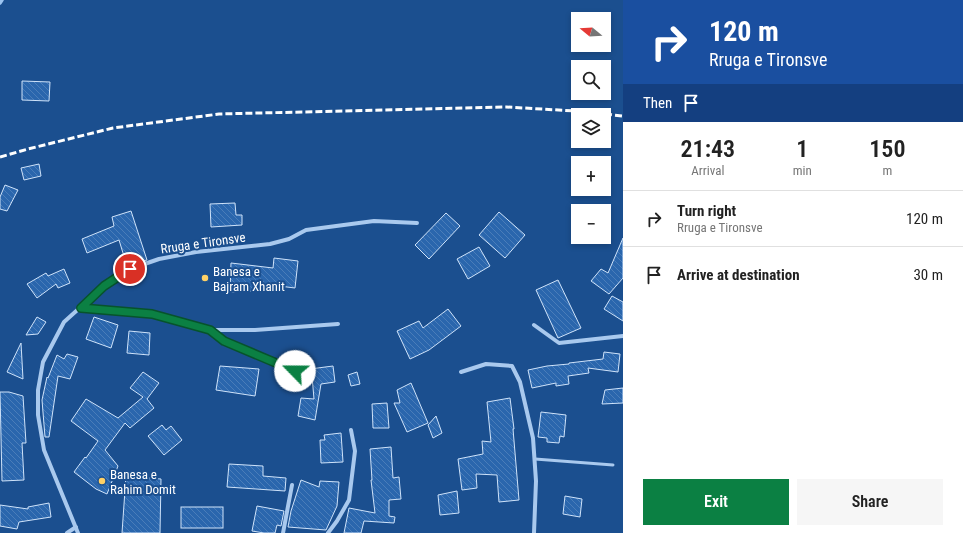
<!DOCTYPE html>
<html lang="en">
<head>
<meta charset="utf-8">
<style>
	:root { --surface:#fff; --page:#f6f6f6; --text:#222; --muted:#767676; --line:#e0e0e0; --accent:#0b8043 }
	body { margin:0; font-family:"Roboto Condensed",sans-serif; background:var(--page); color:var(--text); height:100vh; display:flex; flex-direction:column; font-size:15px; white-space:nowrap }
	* { box-sizing:border-box; margin:0 }
	p { font-size:13px; color:var(--muted) }
	.icon { flex:none; width:22px; height:22px; fill:none; stroke:currentColor; stroke-width:2; stroke-linecap:round; stroke-linejoin:round }
	.map { position:relative; flex:1; overflow:hidden }
	.panel { display:flex; flex-direction:column; background:var(--surface); width:340px }
	.panel>* { flex:none }
	.banner { background:#1a4fa0; color:#fff; overflow:hidden }
	.needle { width:26px; rotate:288deg }
	.buttons { position:absolute; left:571px; top:12px; display:grid; gap:8px }
	.buttons a { display:grid; place-items:center; width:40px; height:40px; border-radius:0px; background:var(--surface); box-shadow:0 2px 6px #0003; font-size:20px }
	.pin { position:absolute; display:grid; place-items:center; width:34px; height:34px; color:#fff; margin:-17px; border:2px solid #fff; border-radius:50%; box-shadow:0 1px 4px #0007 }
	.me { position:absolute; width:44px; margin:-22px; rotate:293deg; stroke-linejoin:round; filter:drop-shadow(0 0 3px #0008) }
	.turn { display:flex; align-items:center; gap:14px; height:84px; padding:0 20px; font-size:18px }
	.turn .icon { width:52px; height:52px; stroke-width:2.5 }
	.turn b { display:block; font-size:28px; line-height:34px }
	.then { display:flex; align-items:center; height:38px; padding:0 20px; background:#0003; gap:8px; font-size:15px }
	.eta { display:flex; justify-content:space-evenly; align-items:center; height:68px; text-align:center }
	.eta b { font-size:24px; font-weight:600; line-height:28px }
	.action { display:flex; gap:8px; margin-top:auto; padding:8px 20px }
	.action a { flex:1; height:46px; border-radius:0px; background:var(--accent); color:#fff; font-size:16px; font-weight:600; line-height:46px; text-align:center }
	.action a+a { background:var(--page); color:var(--text) }
	ul { padding:0; list-style:none }
	li { display:flex; align-items:center; gap:12px; height:56px; padding:0 20px; border-top:1px solid var(--line) }
	li div { flex:1 }
	li b { display:block; font-size:15px }
	li em { font-style:normal }
	main { display:flex; flex:1; min-height:0 }
	.map>svg:first-child { display:block }
</style>
</head>
<body>
<main>
<div class="map">
<svg width="623" height="533" viewBox="0 0 623 533">
	<defs>
		<pattern id="building-back-hatch" width="6" height="6" patternUnits="userSpaceOnUse"><rect width="6" height="6" fill="#2a66ad"/><path d="M-1 5l2 2M0 0l6 6M5-1l2 2" fill="none" stroke="#4a7db9"/></pattern>
	</defs>
	<rect width="100%" height="100%" fill="#1b4f8f"/>
	<g fill="none" stroke-linecap="round" stroke-linejoin="round">
		<path stroke="#9cc4f0" stroke-width="3.5" d="M 0,3 L 2,0"/>
	</g>
	<g fill="url(#building-back-hatch)" stroke="#cfe3fa">
		<path d="M 22,81 L 50,82 L 49,101 L 22,100 Z"/>
		<path d="M 39,164 L 41,176 L 24,180 L 21,168 Z"/>
		<path d="M 5,185 L 18,190 L 7,211 L 0,209 L 0,197 Z"/>
		<path d="M 235,203 L 236,215 L 242,215 L 242,225 L 211,227 L 210,204 Z"/>
		<path d="M 131,211 L 147,260 L 127,266 L 119,240 L 87,253 L 82,239 L 114,226 L 112,217 Z"/>
		<path d="M 499,212 L 525,235 L 505,258 L 479,235 Z"/>
		<path d="M 446,213 L 460,226 L 429,259 L 415,245 Z"/>
		<path d="M 623,238 L 623,278 L 609,294 L 591,281 L 601,269 L 608,273 Z"/>
		<path d="M 479,247 L 490,266 L 468,279 L 457,259 Z"/>
		<path d="M 274,258 L 298,261 L 295,288 L 263,284 L 262,292 L 250,291 L 230,292 L 231,263 L 273,268 Z"/>
		<path d="M 64,269 L 70,283 L 58,288 L 56,284 L 37,298 L 27,284 L 46,273 L 48,276 Z"/>
		<path d="M 558,280 L 581,328 L 558,338 L 536,290 Z"/>
		<path d="M 612,296 L 623,302 L 623,321 L 604,309 Z"/>
		<path d="M 448,309 L 461,326 L 429,350 L 410,359 L 397,331 L 419,321 L 423,328 Z"/>
		<path d="M 37,317 L 46,322 L 38,334 L 26,335 Z"/>
		<path d="M 94,317 L 118,325 L 111,348 L 86,339 Z"/>
		<path d="M 129,331 L 150,333 L 149,355 L 127,353 Z"/>
		<path d="M 21,343 L 23,379 L 7,372 Z"/>
		<path d="M 604,352 L 620,354 L 618,372 L 588,368 L 589,373 L 568,376 L 569,384 L 556,386 L 556,383 L 532,388 L 528,370 L 547,366 L 569,364 L 569,363 L 603,359 Z"/>
		<path d="M 67,354 L 78,357 L 70,379 L 58,376 L 49,437 L 45,437 L 42,400 L 47,377 L 48,378 L 57,355 L 64,359 Z"/>
		<path d="M 220,366 L 259,369 L 255,396 L 216,390 Z"/>
		<path d="M 333,366 L 335,382 L 321,384 L 315,420 L 298,416 L 301,398 L 314,399 L 312,376 L 310,369 Z"/>
		<path d="M 143,372 L 159,383 L 147,399 L 154,408 L 130,428 L 125,423 L 105,450 L 118,466 L 107,494 L 96,489 L 74,472 L 85,457 L 86,458 L 98,441 L 71,421 L 86,399 L 118,418 L 143,397 L 130,388 Z"/>
		<path d="M 357,372 L 360,384 L 351,386 L 348,375 Z"/>
		<path d="M 411,383 L 428,423 L 407,432 L 394,403 L 400,403 L 397,390 Z"/>
		<path d="M 623,388 L 623,403 L 602,404 L 605,390 Z"/>
		<path d="M 0,392 L 9,392 L 23,396 L 26,443 L 22,443 L 24,480 L 2,481 Z"/>
		<path d="M 510,398 L 514,429 L 513,429 L 519,500 L 499,502 L 497,475 L 476,474 L 477,488 L 462,490 L 458,459 L 483,454 L 482,441 L 491,442 L 487,402 Z"/>
		<path d="M 387,403 L 389,428 L 373,428 L 372,404 Z"/>
		<path d="M 541,412 L 566,415 L 564,437 L 560,436 L 559,443 L 547,442 L 547,438 L 538,437 Z"/>
		<path d="M 436,416 L 442,433 L 433,438 L 428,425 Z"/>
		<path d="M 162,425 L 166,430 L 171,426 L 182,440 L 164,455 L 148,436 Z"/>
		<path d="M 341,433 L 343,462 L 321,463 L 320,440 L 325,440 L 324,435 Z"/>
		<path d="M 391,447 L 393,478 L 399,477 L 401,499 L 389,500 L 389,516 L 395,517 L 394,523 L 364,521 L 361,533 L 344,533 L 349,508 L 375,513 L 371,480 L 372,480 L 370,449 Z"/>
		<path d="M 229,464 L 263,466 L 263,476 L 286,478 L 285,491 L 227,487 Z"/>
		<path d="M 126,476 L 161,479 L 160,533 L 122,533 Z"/>
		<path d="M 301,480 L 319,487 L 320,481 L 339,482 L 337,506 L 326,530 L 288,527 L 291,511 Z"/>
		<path d="M 457,491 L 459,513 L 440,515 L 438,495 Z"/>
		<path d="M 565,496 L 582,499 L 580,517 L 563,514 Z"/>
		<path d="M 49,503 L 51,517 L 19,522 L 17,529 L 0,526 L 0,505 L 28,509 L 28,507 Z"/>
		<path d="M 257,506 L 284,511 L 281,526 L 277,525 L 275,533 L 264,533 L 252,531 Z"/>
		<rect x="181" y="507" width="42" height="21"/>
	</g>
	<g fill="none" stroke-linecap="round" stroke-linejoin="round">
		<g stroke="#a9c9ee" stroke-width="3">
			<path d="M 210,330 L 224,341 L 309,377"/>
			<path d="M 535,459 L 613,465"/>
		</g>
		<g stroke="#a9c9ee" stroke-width="4">
			<path d="M 81,308 L 152,314 L 210,330 L 255,330 L 338,324"/>
			<path d="M 534,325 L 559,343 L 623,336"/>
			<path d="M 461,372 L 486,364 L 512,366 L 520,382 L 533,438 L 536,481 L 534,533"/>
			<path d="M 67,533 L 76,527"/>
			<path d="M 78,533 L 44,450 L 38,415 L 38,390 L 43,362 L 64,322 L 104,286 L 130,269 L 159,259 L 196,252 L 270,244 L 289,239 L 306,230 L 374,221 L 417,223"/>
			<path d="M 283,533 L 292,485"/>
			<path d="M 328,533 L 337,521 L 349,500 L 355,451 L 351,430"/>
		</g>
		<path stroke="#fff" stroke-width="3" stroke-dasharray="7 3" stroke-linecap="butt" d="M 0,157 L 28,149 L 113,128 L 219,114 L 506,107 L 575,111 L 623,116"/>
	</g>
	<g fill="none" stroke-linecap="round" stroke-linejoin="round">
		<g stroke="#07532c" stroke-width="10">
			<path id="route" d="M 130,269 L 104,286 L 81,308 L 152,314 L 210,330 L 224,341 L 295,371"/>
		</g>
		<use href="#route" stroke="#0b8043" stroke-width="7"/>
	</g>
	<g fill="#ffd166" stroke="#1b4f8f" stroke-width="1.5">
		<circle cx="205" cy="278" r="4"/>
		<circle cx="102" cy="481" r="4"/>
	</g>
	<g text-anchor="middle" dominant-baseline="central" stroke-width="4" stroke-linejoin="round" paint-order="stroke">
		<g font-size="13" fill="#fff" stroke="#1b4f8f">
			<text transform="translate(203 243) rotate(-8)">Rruga e Tironsve</text>
		</g>
		<g font-size="13" fill="#fff" stroke="#1b4f8f" text-anchor="start">
			<text x="213" y="271">Banesa e<tspan x="213" dy="15">Bajram Xhanit</tspan></text>
			<text x="110" y="474">Banesa e<tspan x="110" dy="15">Rahim Domit</tspan></text>
		</g>
	</g>
</svg>
<div class="buttons">
<a><svg class="needle" viewBox="-14 -14 28 28"><path d="M0-13l5 13h-10z" fill="#e53935"/><path d="M0 13l5-13h-10z" fill="#767676"/></svg></a>
<a><svg class="icon" aria-label="search" viewBox="0 0 24 24"><circle cx="10" cy="10" r="6"/><path d="M15 15l6 6"/></svg></a>
<a><svg class="icon" aria-label="layers" viewBox="0 0 24 24"><path d="M12 4l9 5-9 5-9-5zM3 14l9 5 9-5"/></svg></a>
<a>+</a>
<a>−</a>
</div>
<div class="pin" style="left:130px;top:269px;background:#d93025"><svg class="icon" aria-label="arrive" viewBox="0 0 24 24"><path d="M6 21V4h12l-3 4 3 4H6"/></svg></div>
<svg class="me" style="left:295px;top:371px" viewBox="-20 -20 40 40"><circle r="19" fill="#fff"/><path d="M0-13L10 11 0 6-10 11z" fill="#0b8043"/></svg>
</div>
<section class="panel">
<div class="banner">
<div class="turn"><svg class="icon" aria-label="right" viewBox="0 0 24 24"><path d="M7 20v-9h11M14 6l5 5-5 5"/></svg><div><b>120 m</b>Rruga e Tironsve</div></div>
<div class="then">Then<svg class="icon" aria-label="arrive" viewBox="0 0 24 24"><path d="M6 21V4h12l-3 4 3 4H6"/></svg></div>
</div>
<div class="eta">
<div><b>21:43</b><p>Arrival</p></div>
<div><b>1</b><p>min</p></div>
<div><b>150</b><p>m</p></div>
</div>
<ul>
<li><svg class="icon" aria-label="right" viewBox="0 0 24 24"><path d="M7 20v-9h11M14 6l5 5-5 5"/></svg><div><b>Turn right</b><p>Rruga e Tironsve</p></div><em>120 m</em></li>
<li><svg class="icon" aria-label="arrive" viewBox="0 0 24 24"><path d="M6 21V4h12l-3 4 3 4H6"/></svg><div><b>Arrive at destination</b></div><em>30 m</em></li>
</ul>
<div class="action"><a>Exit</a><a>Share</a></div>
</section>
</main>
</body>
</html>
